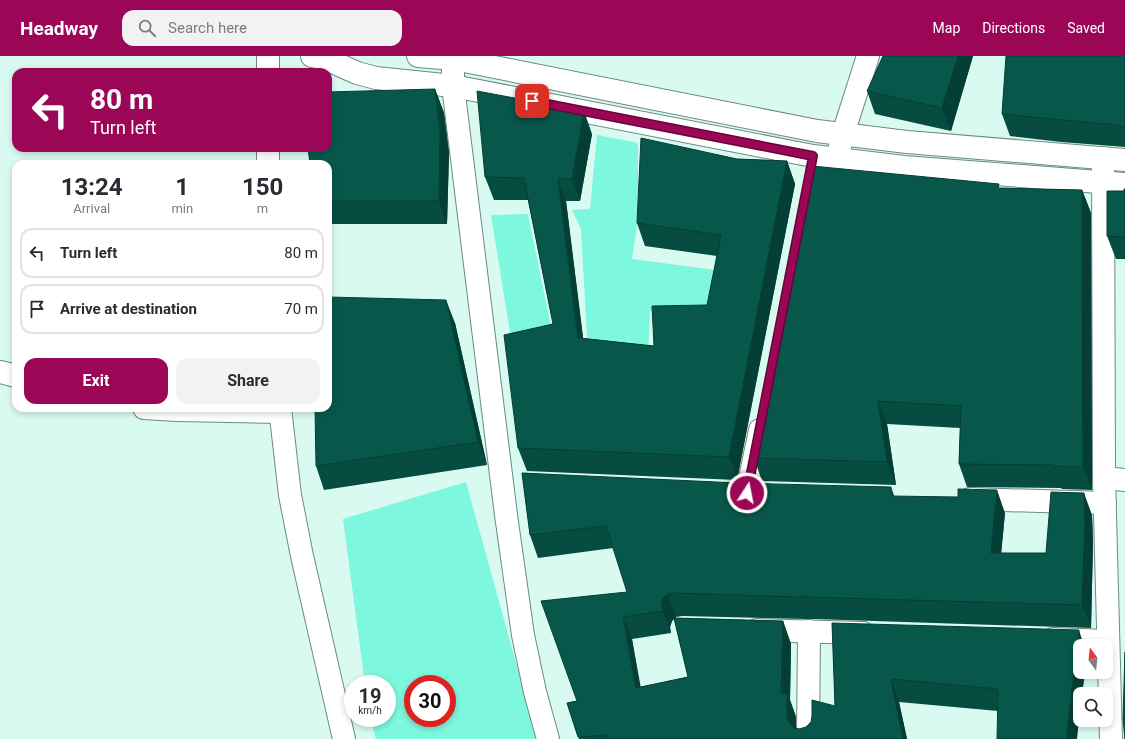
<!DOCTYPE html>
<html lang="en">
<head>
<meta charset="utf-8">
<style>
	:root { --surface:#fff; --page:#f2f2f3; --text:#2b2b33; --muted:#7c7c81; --line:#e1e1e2; --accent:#9b0756 }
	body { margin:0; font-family:Roboto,sans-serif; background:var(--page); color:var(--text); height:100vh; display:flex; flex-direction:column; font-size:15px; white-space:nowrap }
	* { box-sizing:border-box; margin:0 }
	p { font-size:13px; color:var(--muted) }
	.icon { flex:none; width:22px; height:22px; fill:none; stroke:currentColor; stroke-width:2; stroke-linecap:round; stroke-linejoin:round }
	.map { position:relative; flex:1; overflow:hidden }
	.panel { position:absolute; left:12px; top:104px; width:320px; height:252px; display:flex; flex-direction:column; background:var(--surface); border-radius:12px; box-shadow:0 2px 6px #0003 }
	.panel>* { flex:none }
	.guide { position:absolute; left:12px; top:12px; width:320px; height:84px; border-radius:12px; box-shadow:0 2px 6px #0003; background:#9b0756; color:#fff; overflow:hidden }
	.needle { width:26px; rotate:345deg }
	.buttons { position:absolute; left:1073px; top:583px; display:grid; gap:8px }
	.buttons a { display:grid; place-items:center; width:40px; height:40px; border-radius:8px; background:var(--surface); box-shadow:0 2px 6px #0003; font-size:20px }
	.speed { position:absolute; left:344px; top:619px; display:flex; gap:8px; font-size:20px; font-weight:700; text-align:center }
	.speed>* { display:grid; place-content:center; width:52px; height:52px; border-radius:50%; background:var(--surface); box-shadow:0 2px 6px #0003; line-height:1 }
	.speed small { font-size:10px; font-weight:400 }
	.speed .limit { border:6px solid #d22; background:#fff; color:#111 }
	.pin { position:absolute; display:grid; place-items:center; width:34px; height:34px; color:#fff; margin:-17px; border-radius:8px; box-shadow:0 2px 6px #0006 }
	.me { position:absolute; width:44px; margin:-22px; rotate:11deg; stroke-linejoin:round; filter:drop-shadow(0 0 3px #0008) }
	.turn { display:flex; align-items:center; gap:14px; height:84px; padding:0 12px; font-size:18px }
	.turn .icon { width:52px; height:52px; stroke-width:2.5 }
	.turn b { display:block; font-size:28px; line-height:34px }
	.eta { display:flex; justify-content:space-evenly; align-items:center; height:68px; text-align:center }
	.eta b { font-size:24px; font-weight:700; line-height:28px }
	.primary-button { display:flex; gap:8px; margin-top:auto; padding:8px 12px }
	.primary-button a { flex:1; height:46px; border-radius:12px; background:var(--accent); color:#fff; font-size:16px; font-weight:700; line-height:46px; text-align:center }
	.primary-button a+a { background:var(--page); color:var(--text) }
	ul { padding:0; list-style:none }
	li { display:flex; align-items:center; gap:12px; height:50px; margin:0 8px 6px; padding:0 4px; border:2px solid var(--line); border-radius:12px }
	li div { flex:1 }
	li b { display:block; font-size:15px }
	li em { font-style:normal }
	header { display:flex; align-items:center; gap:24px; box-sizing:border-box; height:56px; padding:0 20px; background:var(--accent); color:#fff }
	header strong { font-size:19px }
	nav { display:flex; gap:22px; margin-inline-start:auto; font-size:14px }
	.search { width:280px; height:36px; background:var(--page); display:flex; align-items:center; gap:10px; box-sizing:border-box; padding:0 14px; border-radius:12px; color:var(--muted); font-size:15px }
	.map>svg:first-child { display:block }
</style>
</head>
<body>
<header>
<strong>Headway</strong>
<div class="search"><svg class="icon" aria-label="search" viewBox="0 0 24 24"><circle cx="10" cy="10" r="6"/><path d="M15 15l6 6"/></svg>Search here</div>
<nav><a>Map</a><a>Directions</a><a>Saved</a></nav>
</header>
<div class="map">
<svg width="1125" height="683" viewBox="0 0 1125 683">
	<rect width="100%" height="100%" fill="#d9faf1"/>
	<g fill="#7df7dd" fill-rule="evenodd">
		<path d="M 597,79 L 638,87 L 638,164 L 632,203 L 716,214 L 703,261 L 650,255 L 648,303 L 588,298 L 581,173 L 572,154 L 590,153 Z"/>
		<path d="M 528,158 L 553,280 L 512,289 L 491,159 Z"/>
		<path d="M 466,426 L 537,683 L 376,683 L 370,662 L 387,662 L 387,628 L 365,628 L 343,463 ZM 413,628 L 447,628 L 447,662 L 413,662 Z"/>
	</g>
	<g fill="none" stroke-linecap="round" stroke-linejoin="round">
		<g stroke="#6c8a82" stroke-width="24">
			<g id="minor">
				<path d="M 453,0 L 453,30 L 506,459 L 523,579 L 535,636 L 548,683"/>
				<path d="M 1103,102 L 1104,422 L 1111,683"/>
				<path d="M 837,103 L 843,78 L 868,0"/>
				<path d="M 0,316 L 16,320"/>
				<path d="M 144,352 L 177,354 L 280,356"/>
				<path d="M 1104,422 L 1125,424"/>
				<path d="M 747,437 L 760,374"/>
				<path d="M 970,443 L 1105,447"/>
				<path d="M 757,574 L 863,577"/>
				<path d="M 1053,583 L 1108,585"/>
				<path d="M 808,683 L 809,575"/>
			</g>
		</g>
		<g stroke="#6c8a82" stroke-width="24">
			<g id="tertiary">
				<path d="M 312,0 L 326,3 L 357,17 L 376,22 L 453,30 L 813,100 L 904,111 L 1125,128"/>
				<path d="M 418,0 L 454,3 L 817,75 L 907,86 L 1125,104"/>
				<path d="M 268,16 L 268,0"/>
				<path d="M 268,108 L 268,92"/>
				<path d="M 280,352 L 290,439 L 302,500 L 344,683"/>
			</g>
		</g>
		<use href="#minor" stroke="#fff" stroke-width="22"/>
		<use href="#tertiary" stroke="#fff" stroke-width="22"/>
	</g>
	<g fill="#064c40" fill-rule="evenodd">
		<path d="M 973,0 L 951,75 L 875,58 L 867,35 Z"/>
		<path d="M 1125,0 L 1125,91 L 1061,86 L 1010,80 L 1002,58 Z"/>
		<path d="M 435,33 L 444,57 L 449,97 L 447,168 L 328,168 L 328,108 Z"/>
		<path d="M 592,78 L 580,145 L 566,145 L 583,282 L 654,290 L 707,249 L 717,200 L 645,190 L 637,167 L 737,103 L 787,105 L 795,128 L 737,424 L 527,415 L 518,392 L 553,268 L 528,144 L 494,144 L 485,121 Z"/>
		<path d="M 814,111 L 1000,132 L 1082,134 L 1091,157 L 1092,434 L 1062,433 L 1061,432 L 967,431 L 959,408 L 960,372 L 887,368 L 896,429 L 762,425 L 754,402 Z"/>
		<path d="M 1125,133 L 1125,203 L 1116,203 L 1107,180 L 1124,135 Z"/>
		<path d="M 455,267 L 487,409 L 324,434 L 316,410 Z"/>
		<path d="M 522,417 L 894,440 L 1005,457 L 1001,497 L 1046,497 L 1092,459 L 1093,487 L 1091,572 L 813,563 L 806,563 L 682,560 L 676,561 L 675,562 L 783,565 L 791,588 L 790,644 L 796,661 L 796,672 L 799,673 L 806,671 L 835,650 L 832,567 L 1080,616 L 1085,616 L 1082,638 L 998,655 L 899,646 L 907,683 L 579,683 L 567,647 L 577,645 L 627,536 L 613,492 L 538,502 L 530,479 ZM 674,563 L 688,621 L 640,631 L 632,583 L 671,577 L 670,571 L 672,565 Z"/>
	</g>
	<g fill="#053e34">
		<path d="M 958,0 L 973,0 L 951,75 L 942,52 Z"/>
		<path d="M 435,33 L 444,57 L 449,97 L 447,168 L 439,145 Z"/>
		<path d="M 584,55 L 592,78 L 580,145 L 572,123 Z"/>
		<path d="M 787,105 L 795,128 L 737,424 L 729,401 Z"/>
		<path d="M 558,122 L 566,145 L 586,305 L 578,282 Z"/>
		<path d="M 1082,134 L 1091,157 L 1092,434 L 1083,411 Z"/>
		<path d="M 446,244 L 455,267 L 487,409 L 478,386 Z"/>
		<path d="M 878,345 L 887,368 L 896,429 L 887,406 Z"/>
		<path d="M 891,431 L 899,454 L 892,440 Z"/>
		<path d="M 997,434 L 1005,457 L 999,520 L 991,497 Z"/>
		<path d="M 1084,437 L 1092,459 L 1093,487 L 1091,572 L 1082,549 Z"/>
		<path d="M 668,538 L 676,561 L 672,565 L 670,571 L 671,577 L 663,555 L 661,549 L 663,542 Z"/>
		<path d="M 623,561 L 632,583 L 645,655 L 636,632 Z"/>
		<path d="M 783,565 L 791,588 L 790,644 L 796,661 L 796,683 L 789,666 L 781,637 Z"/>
		<path d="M 1079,574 L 1084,590 L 1080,590 L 1080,616 L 1085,616 L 1082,638 L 1080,638 L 1080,655 L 1077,683 L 1066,683 Z"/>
		<path d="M 891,623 L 899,646 L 907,683 L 903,683 Z"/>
	</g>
	<g fill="#07584b" stroke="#053e34">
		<path d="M 883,0 L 958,0 L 942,52 L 867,35 Z"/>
		<path d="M 1006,0 L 1125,0 L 1125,72 L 1118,69 L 1053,63 L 1002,58 Z"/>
		<path d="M 435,33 L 440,74 L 439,145 L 328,145 L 328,108 L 310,108 L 308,92 L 328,92 L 328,36 Z"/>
		<path d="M 477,35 L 584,55 L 572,123 L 558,122 L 578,282 L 654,290 L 652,250 L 707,249 L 721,179 L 637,167 L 641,82 L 737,103 L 787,105 L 729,401 L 518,392 L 504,279 L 553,268 L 524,122 L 485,121 Z"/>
		<path d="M 812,106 L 813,106 L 812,110 L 999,128 L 998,132 L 1082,134 L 1083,411 L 1053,410 L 1053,409 L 959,408 L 961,350 L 878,345 L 887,406 L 754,402 Z"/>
		<path d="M 1124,133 L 1125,133 L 1125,181 L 1107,180 L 1107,135 L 1124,135 Z"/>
		<path d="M 328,241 L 446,244 L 478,386 L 316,410 L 315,352 L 328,352 Z"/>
		<path d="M 522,417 L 738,427 L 891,431 L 892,440 L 958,441 L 958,433 L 997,434 L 991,497 L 1046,497 L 1051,436 L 1084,437 L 1085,465 L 1082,549 L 805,541 L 801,540 L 798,541 L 674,537 L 668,538 L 663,542 L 661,549 L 663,555 L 623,561 L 636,632 L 688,621 L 674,562 L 783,565 L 781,637 L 787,638 L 787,660 L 789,666 L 793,671 L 799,673 L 806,671 L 811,666 L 812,660 L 812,644 L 835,650 L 832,567 L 1079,574 L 1066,683 L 997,683 L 998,633 L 891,623 L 903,683 L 608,683 L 607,679 L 578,681 L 567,647 L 577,645 L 541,545 L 627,536 L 606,470 L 530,479 Z"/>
		<path d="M 1125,596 L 1125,683 L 1123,663 Z"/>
	</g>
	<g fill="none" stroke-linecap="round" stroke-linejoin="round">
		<g stroke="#650538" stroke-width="10">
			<path id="route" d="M 532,45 L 813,100 L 747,437"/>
		</g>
		<use href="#route" stroke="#9b0756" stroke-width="7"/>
	</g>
</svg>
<div class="buttons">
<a><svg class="needle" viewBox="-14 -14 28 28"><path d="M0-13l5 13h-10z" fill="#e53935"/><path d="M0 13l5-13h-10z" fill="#7c7c81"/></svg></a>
<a><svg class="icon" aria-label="search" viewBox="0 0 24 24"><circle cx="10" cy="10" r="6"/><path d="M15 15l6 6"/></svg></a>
</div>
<div class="speed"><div>19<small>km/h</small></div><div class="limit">30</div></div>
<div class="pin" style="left:532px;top:45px;background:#d93025"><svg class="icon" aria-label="arrive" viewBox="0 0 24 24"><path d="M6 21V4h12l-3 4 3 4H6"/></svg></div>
<svg class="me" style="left:747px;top:437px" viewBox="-20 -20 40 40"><circle r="17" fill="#9b0756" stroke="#fff" stroke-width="3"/><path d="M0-11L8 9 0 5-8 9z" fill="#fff"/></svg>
<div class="guide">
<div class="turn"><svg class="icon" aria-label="left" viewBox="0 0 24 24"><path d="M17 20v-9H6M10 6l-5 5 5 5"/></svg><div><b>80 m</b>Turn left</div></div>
</div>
<section class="panel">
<div class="eta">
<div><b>13:24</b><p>Arrival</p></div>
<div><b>1</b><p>min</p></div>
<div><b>150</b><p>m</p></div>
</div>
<ul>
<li><svg class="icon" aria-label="left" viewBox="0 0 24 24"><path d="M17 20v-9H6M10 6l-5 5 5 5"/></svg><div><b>Turn left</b></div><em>80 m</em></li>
<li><svg class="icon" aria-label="arrive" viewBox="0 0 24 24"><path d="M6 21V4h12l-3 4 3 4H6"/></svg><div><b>Arrive at destination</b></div><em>70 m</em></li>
</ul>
<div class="primary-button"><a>Exit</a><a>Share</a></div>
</section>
</div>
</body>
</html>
